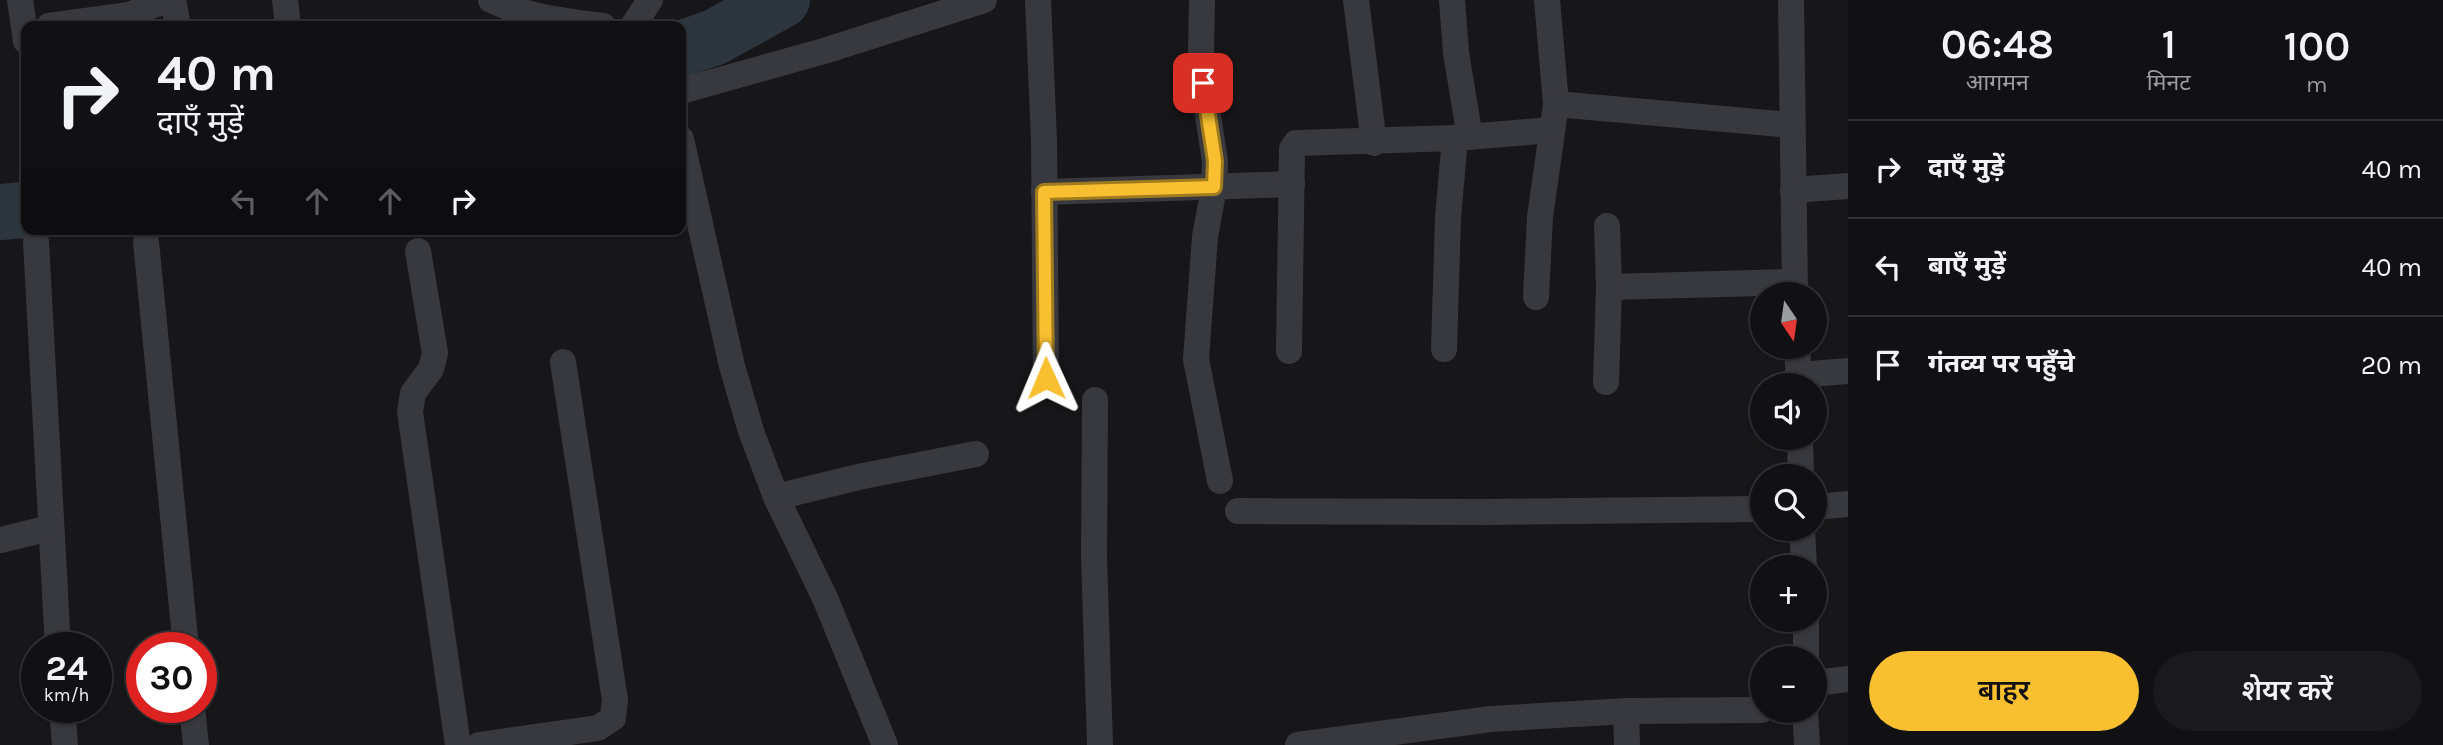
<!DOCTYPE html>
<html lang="hi">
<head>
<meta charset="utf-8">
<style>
	:root { --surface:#111114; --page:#1a1a1d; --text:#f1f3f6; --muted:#9c9da0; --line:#303134; --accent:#f8bf30 }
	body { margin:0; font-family:Karla,"Noto Sans Devanagari",sans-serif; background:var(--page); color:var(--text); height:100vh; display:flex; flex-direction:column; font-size:26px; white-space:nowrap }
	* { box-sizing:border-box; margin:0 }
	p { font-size:23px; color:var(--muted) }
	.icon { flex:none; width:38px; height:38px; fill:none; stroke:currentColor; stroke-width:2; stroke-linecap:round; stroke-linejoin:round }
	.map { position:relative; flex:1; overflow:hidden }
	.sheet { display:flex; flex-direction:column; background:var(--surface); width:595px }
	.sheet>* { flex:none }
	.guide { position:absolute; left:21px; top:21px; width:665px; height:214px; border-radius:14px; box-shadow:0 2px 5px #0004,0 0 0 2px var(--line); background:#111114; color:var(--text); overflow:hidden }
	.needle { width:46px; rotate:167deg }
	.fabs { position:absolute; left:1750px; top:282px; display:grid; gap:14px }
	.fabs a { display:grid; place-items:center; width:77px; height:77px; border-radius:50%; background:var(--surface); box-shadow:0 2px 5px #0004,0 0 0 2px var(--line); font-size:35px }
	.speed { position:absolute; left:21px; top:632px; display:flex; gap:14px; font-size:35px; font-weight:700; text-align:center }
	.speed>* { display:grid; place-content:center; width:91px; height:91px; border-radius:50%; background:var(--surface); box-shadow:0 2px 5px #0004,0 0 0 2px var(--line); line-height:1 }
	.speed small { font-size:18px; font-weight:400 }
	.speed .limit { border:10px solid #d22; background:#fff; color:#111 }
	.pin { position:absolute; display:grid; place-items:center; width:60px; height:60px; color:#fff; margin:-30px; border-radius:14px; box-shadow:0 4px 10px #0006 }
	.me { position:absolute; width:77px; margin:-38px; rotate:359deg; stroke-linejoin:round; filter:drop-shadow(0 0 5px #0008) }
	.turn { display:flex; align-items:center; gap:24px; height:147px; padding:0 21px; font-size:32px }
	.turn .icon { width:91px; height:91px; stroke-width:2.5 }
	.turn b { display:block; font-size:49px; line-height:60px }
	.lanes { display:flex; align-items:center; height:66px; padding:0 21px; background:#0003; justify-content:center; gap:35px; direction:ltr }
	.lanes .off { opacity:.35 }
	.eta { display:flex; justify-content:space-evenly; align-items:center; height:119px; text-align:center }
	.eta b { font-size:42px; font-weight:600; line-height:49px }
	.action { display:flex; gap:14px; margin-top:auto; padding:14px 21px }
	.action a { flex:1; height:80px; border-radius:42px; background:var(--accent); color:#111; font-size:28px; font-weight:600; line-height:80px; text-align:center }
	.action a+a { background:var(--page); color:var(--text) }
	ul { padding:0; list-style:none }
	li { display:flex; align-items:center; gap:21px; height:98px; padding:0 21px; border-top:2px solid var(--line) }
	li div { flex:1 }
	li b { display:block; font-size:26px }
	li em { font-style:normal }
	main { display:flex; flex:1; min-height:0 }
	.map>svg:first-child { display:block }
</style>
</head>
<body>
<main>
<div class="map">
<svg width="1848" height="745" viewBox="0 0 1848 745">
	<rect width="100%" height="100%" fill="#17171a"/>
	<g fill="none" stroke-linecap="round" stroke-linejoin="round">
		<g stroke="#2d363e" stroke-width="56">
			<path d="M 681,49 L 715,37 L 782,0"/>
			<path d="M 0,212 L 26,210"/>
		</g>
		<g stroke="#38393f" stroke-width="26">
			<path d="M 20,0 L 26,41"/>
			<path d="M 173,0 L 178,26"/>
			<path d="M 285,0 L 288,26"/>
			<path d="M 491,0 C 527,17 564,21 603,26"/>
			<path d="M 1038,0 L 1044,140 L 1046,378"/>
			<path d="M 1202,0 L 1201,51 L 1203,83 L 1215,161 L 1214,187 L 1205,237 L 1196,359 L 1220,481"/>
			<path d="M 1356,0 L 1374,143"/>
			<path d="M 1452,0 L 1456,53 L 1470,137"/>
			<path d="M 1547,0 L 1556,104"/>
			<path d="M 1791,0 L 1795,294"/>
			<path d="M 49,26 L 129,15 L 166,0"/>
			<path d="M 633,26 L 650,0"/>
			<path d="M 681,91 L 824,51 L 984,0"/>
			<path d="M 681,139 L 732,366 L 751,431 L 776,497 L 825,598 L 885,745"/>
			<path d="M 1793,190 L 1848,186"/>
			<path d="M 1044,192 L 1292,184"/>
			<path d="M 36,242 L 58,648"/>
			<path d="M 146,242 L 186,648"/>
			<path d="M 418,251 L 435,353 L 431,369 L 413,393 L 410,412 L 458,745"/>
			<path d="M 1609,287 L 1794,282"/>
			<path d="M 1536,297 L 1540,217 L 1556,104 L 1792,125"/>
			<path d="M 1797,346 L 1799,385"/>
			<path d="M 1444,349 L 1448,218 L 1455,138"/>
			<path d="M 1289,351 L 1292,149 L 1296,143 L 1455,138 L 1552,130"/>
			<path d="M 1799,375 L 1848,371"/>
			<path d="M 1606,382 L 1609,287 L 1607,226"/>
			<path d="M 1095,400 L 1094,557 L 1100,745"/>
			<path d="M 1800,438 L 1801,476"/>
			<path d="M 776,497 L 863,476 L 976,454"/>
			<path d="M 1815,507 L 1848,504"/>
			<path d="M 1238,511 L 1485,512 L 1762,509"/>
			<path d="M 1802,528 L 1804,567"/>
			<path d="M 0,540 L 50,528"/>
			<path d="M 1806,658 L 1806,620"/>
			<path d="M 1815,683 L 1848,679"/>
			<path d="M 62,707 L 65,745"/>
			<path d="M 192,707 L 196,745"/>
			<path d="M 1805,710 L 1807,745"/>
			<path d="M 1626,711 L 1627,745"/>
			<path d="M 479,745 L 598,728 L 613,718 L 615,700 L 563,362"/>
			<path d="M 1298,745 L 1491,719 L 1626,711 L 1762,710"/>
		</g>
	</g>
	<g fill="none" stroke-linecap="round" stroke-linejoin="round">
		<g stroke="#a17c1f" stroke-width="18">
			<path id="route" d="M 1046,378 L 1044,192 L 1214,187 L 1215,161 L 1203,83"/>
		</g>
		<use href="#route" stroke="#f8bf30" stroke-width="12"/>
	</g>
</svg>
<div class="fabs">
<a><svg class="needle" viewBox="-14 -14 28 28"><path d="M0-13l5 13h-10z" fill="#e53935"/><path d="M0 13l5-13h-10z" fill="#9c9da0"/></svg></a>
<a><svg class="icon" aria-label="sound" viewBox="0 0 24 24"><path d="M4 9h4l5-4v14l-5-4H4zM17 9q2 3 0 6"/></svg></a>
<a><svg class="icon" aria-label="search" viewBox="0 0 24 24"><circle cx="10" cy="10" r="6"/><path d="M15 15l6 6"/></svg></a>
<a>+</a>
<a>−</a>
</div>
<div class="speed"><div>24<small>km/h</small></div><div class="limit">30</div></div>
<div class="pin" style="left:1203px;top:83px;background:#d93025"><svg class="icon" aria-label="arrive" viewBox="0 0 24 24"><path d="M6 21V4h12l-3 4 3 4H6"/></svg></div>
<svg class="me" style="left:1046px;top:378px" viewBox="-20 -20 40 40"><path d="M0-17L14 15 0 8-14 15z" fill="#f8bf30" stroke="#fff" stroke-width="4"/></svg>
<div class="guide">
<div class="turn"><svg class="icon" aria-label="right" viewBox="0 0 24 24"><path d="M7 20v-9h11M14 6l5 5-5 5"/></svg><div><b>40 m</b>दाएँ मुड़ें</div></div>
<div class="lanes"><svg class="icon off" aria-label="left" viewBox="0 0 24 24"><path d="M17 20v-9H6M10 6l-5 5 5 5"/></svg><svg class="icon off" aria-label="ahead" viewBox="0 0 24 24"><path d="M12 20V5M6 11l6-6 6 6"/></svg><svg class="icon off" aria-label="ahead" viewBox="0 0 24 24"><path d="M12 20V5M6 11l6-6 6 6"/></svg><svg class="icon" aria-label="right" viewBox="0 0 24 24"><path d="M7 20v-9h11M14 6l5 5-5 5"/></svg></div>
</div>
</div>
<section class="sheet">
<div class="eta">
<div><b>06:48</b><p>आगमन</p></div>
<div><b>1</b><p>मिनट</p></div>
<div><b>100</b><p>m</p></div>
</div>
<ul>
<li><svg class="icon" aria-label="right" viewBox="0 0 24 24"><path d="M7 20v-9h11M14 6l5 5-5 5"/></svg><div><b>दाएँ मुड़ें</b></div><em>40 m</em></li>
<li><svg class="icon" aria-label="left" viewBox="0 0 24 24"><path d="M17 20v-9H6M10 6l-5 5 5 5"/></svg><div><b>बाएँ मुड़ें</b></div><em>40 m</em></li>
<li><svg class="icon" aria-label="arrive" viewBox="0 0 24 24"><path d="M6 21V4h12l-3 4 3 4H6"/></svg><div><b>गंतव्य पर पहुँचे</b></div><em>20 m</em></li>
</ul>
<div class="action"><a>बाहर</a><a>शेयर करें</a></div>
</section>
</main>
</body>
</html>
